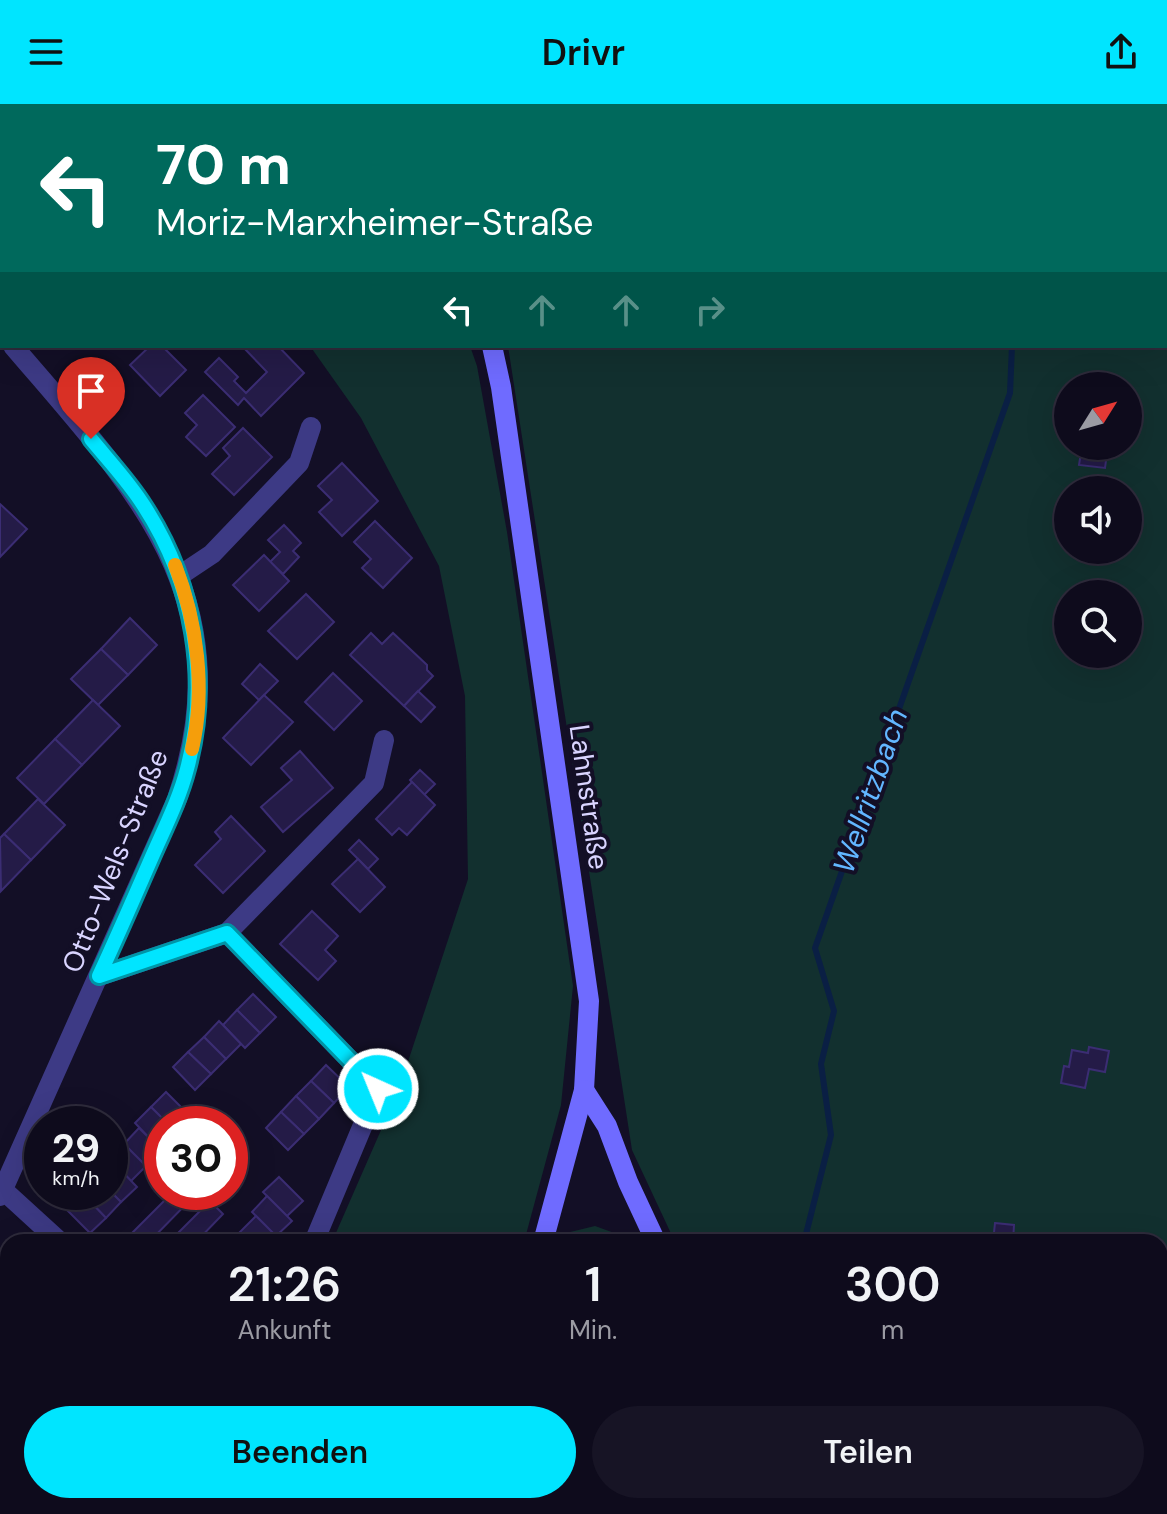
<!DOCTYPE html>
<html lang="de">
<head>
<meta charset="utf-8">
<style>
	:root { --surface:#0e0b1c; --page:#171425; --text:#f1f3f6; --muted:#9b9ba3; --line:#2e2b3b; --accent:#00e5ff }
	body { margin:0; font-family:"DM Sans",sans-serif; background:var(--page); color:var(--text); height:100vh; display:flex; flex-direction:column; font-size:30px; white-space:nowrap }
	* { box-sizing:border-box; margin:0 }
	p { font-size:26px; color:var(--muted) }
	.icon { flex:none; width:44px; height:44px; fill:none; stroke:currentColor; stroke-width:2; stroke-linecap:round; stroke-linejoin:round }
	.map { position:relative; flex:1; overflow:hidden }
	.panel { position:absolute; left:0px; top:1130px; width:1168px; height:280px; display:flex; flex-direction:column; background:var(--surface); border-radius:24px 24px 0 0; box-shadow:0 8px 32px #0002,0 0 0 2px var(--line) }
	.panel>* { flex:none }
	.top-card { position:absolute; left:0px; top:0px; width:1168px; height:244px; box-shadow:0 8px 32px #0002,0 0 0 2px var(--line); background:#00695c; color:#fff; overflow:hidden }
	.needle { width:52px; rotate:53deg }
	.buttons { position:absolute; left:1054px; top:268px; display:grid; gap:16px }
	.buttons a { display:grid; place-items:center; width:88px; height:88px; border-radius:50%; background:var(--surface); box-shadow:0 8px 32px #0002,0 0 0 2px var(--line); font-size:40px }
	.speed { position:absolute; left:24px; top:1002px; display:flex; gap:16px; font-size:40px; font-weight:700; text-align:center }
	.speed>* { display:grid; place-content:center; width:104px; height:104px; border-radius:50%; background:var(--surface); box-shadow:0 8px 32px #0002,0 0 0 2px var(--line); line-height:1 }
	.speed small { font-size:20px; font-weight:400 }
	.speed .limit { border:12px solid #d22; background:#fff; color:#111 }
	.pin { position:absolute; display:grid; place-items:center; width:68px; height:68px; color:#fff; margin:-82px -34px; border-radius:50% 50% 50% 0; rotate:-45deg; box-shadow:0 0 8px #0007 }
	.pin .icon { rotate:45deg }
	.me { position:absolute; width:88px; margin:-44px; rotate:316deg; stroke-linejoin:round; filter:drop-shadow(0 0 6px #0008) }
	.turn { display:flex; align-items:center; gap:28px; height:168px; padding:0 24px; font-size:36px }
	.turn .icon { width:104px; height:104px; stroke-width:2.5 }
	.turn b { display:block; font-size:56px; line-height:68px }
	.lanes { display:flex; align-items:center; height:76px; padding:0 24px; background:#0003; justify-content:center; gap:40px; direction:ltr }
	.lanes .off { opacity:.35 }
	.eta { display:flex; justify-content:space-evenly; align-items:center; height:136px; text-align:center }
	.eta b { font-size:48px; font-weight:600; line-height:56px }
	.button { display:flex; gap:16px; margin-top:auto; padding:16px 24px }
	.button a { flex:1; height:92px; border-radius:48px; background:var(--accent); color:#111; font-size:32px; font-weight:600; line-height:92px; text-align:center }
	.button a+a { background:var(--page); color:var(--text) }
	header { display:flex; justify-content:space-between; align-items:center; height:104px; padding:0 24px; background:var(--accent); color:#111; font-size:36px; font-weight:600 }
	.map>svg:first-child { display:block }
</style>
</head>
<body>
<header><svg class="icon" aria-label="menu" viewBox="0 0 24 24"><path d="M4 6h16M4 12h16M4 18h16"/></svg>Drivr<svg class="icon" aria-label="share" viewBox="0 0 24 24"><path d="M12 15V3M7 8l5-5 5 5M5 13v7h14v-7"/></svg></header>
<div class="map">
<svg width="1167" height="1410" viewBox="0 0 1167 1410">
	<rect width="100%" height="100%" fill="#130f26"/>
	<g fill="#12302f" fill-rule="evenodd">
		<path d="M 360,0 L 1167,0 L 1167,1410 L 895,1410 L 896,1402 L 1160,1402 L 1160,1138 L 846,1138 L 814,1131 L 812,1138 L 675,1138 L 632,1046 L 508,242 L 1166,242 L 1166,2 ZM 1068,282 L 1128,282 L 1128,342 L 1068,342 ZM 1068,386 L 1128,386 L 1128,446 L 1068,446 ZM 1068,490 L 1128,490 L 1128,550 L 1068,550 Z"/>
		<path d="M 310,242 L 470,242 L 477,262 L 507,428 L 573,882 L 561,1001 L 524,1138 L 332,1138 L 399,985 L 468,775 L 465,592 L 439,462 L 361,314 Z"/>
		<path d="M 595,1122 L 639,1138 L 560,1138 L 562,1130 Z"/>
		<path d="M 223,1402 L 459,1402 L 457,1410 L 219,1410 Z"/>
		<path d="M 494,1402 L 766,1402 L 770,1410 L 492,1410 Z"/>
	</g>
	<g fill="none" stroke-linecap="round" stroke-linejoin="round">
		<g stroke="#0a1f44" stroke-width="6">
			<path d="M 1021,2 L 1021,0"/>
			<path d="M 804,1138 L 831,1031 L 821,960 L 834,907 L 815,844 L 1010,289 L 1012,242"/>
			<path d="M 737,1410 L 738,1402"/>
		</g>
	</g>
	<g fill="#241b47" stroke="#3b2d73" stroke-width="2">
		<path d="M 27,0 L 84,0 L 86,2 L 25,2 Z"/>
		<path d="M 150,242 L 162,242 L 186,266 L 160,292 L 130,261 Z"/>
		<path d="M 242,242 L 278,242 L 304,269 L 261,312 L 244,294 L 238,301 L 205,268 L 219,254 L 238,273 L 234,277 L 246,289 L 267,268 Z"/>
		<path d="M 203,291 L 235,323 L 206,352 L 186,333 L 197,321 L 185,309 Z"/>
		<path d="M 243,324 L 272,353 L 234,391 L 212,370 L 230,352 L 223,344 Z"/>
		<path d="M 1082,342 L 1108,342 L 1105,364 L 1079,361 Z"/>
		<path d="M 342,359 L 378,397 L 342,432 L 319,408 L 332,396 L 318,382 Z"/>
		<path d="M 0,400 L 27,425 L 0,453 Z"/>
		<path d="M 375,417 L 412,454 L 383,484 L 362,464 L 371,455 L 354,438 Z"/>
		<path d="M 284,421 L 301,439 L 293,447 L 299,453 L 283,470 L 270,458 L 280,448 L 268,436 Z"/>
		<path d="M 264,451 L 289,477 L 259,507 L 233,481 Z"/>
		<path d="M 306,490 L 334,518 L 297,555 L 268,527 Z"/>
		<path d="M 130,514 L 157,541 L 128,571 L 101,545 Z"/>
		<path d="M 371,529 L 382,540 L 393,529 L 427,561 L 427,566 L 433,572 L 404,602 L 350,551 Z"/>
		<path d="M 101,545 L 128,571 L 98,601 L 71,575 Z"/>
		<path d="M 260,560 L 278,577 L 259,596 L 242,580 Z"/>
		<path d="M 333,569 L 362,597 L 334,626 L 305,598 Z"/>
		<path d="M 418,587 L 435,603 L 421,618 L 404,602 Z"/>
		<path d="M 264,591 L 293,618 L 251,661 L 223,634 Z"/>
		<path d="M 93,596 L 120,622 L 82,661 L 55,635 Z"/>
		<path d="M 55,635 L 82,661 L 44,700 L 17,674 Z"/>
		<path d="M 300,647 L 333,684 L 283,728 L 261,703 L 292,676 L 281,664 Z"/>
		<path d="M 420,666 L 435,680 L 424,691 L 410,676 Z"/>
		<path d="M 412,678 L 435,701 L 407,731 L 399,724 L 392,731 L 376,715 Z"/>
		<path d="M 38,695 L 65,721 L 31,756 L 4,730 Z"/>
		<path d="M 231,712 L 265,747 L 223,789 L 195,761 L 221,735 L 215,728 Z"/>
		<path d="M 4,730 L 31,756 L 1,787 L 0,734 Z"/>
		<path d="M 359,736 L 378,755 L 368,765 L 349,746 Z"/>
		<path d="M 358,755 L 385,783 L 360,808 L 332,780 Z"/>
		<path d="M 312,807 L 338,832 L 325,846 L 336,857 L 318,876 L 280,840 Z"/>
		<path d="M 253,890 L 276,913 L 260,929 L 237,906 Z"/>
		<path d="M 237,906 L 260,929 L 245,944 L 223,921 Z"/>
		<path d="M 219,917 L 241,940 L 226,955 L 204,933 Z"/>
		<path d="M 204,933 L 226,955 L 211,970 L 188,948 Z"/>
		<path d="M 1089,943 L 1109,947 L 1105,968 L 1089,965 L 1085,984 L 1061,979 L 1064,962 L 1069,963 L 1072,946 L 1088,949 Z"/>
		<path d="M 188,948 L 211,970 L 195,986 L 173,963 Z"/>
		<path d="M 326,961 L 349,983 L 334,999 L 311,977 Z"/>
		<path d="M 311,977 L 334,999 L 319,1015 L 296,992 Z"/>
		<path d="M 166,988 L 189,1011 L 179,1020 L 168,1020 L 151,1003 Z"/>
		<path d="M 296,992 L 319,1015 L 304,1030 L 281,1008 Z"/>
		<path d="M 151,1003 L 168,1020 L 162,1020 L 162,1037 L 157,1042 L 135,1019 Z"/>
		<path d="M 281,1008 L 304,1030 L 288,1046 L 266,1024 Z"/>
		<path d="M 139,1024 L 161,1046 L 146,1062 L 124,1040 Z"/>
		<path d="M 124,1040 L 146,1062 L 131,1077 L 110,1056 Z"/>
		<path d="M 114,1059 L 137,1083 L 121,1098 L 110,1087 L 110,1063 Z"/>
		<path d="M 279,1073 L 303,1097 L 287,1112 L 263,1088 Z"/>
		<path d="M 110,1087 L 121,1098 L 106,1114 L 83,1090 Z"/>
		<path d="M 173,1088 L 198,1088 L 149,1138 L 123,1138 Z"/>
		<path d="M 83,1090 L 106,1114 L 90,1129 L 67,1106 Z"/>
		<path d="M 267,1092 L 292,1117 L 276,1132 L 252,1108 Z"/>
		<path d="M 210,1097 L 223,1110 L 196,1138 L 169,1138 Z"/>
		<path d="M 256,1112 L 280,1136 L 278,1138 L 250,1138 L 240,1128 Z"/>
		<path d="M 995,1119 L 1014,1121 L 1013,1138 L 993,1138 Z"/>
		<path d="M 4,1354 L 8,1357 L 8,1389 L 0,1381 L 0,1358 Z"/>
		<path d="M 0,1381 L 8,1389 L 8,1394 L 0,1402 Z"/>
		<path d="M 115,1402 L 141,1402 L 149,1410 L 119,1410 L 113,1404 Z"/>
	</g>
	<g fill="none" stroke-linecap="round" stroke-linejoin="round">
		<g stroke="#3d3a85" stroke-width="20">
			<path d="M 0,226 L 2,228"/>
			<path d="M 179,472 L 212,450 L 299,359 L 311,323"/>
			<path d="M 227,829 L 378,985 L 314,1138"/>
			<path d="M 99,872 L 227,829 L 374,679 L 384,636"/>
			<path d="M 3,1086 L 60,1138"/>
			<path d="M 0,1092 L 177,695 C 245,492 136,386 13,242"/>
			<path d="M 200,1410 L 204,1402"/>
		</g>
		<g stroke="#6f6bff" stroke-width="20">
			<path d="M 341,0 L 343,2"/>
			<path d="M 492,242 L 501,283 L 589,897 L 584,986 L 543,1138"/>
			<path d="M 584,986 L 607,1022 L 628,1078 L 656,1138"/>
			<path d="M 787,1402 L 791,1410"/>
			<path d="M 471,1410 L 473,1402"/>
		</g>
	</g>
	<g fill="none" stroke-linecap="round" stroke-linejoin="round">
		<g stroke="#0095a6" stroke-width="20">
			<path id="route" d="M 91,335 C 109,357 129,378 144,402 C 194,479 211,576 187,665 C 179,696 164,725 151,755 C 134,794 117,833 99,872 L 227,829 L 378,985"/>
		</g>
		<use href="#route" stroke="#00e5ff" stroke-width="14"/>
		<path stroke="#f59e0b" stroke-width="14" d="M 175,461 C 197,518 206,585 192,645"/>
	</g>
	<g text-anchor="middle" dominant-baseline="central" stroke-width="8" stroke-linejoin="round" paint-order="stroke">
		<g font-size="28" fill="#d9d4ff" stroke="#130f26">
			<text transform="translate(589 693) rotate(82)">Lahnstraße</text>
			<text transform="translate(115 757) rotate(-68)">Otto-Wels-Straße</text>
		</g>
		<g font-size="30" font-style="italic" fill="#62b6ff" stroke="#130f26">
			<text transform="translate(870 687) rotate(-71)">Wellritzbach</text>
		</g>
	</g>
</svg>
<div class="buttons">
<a><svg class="needle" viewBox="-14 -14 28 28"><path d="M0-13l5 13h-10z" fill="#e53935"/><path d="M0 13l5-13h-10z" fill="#9b9ba3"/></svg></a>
<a><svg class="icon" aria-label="sound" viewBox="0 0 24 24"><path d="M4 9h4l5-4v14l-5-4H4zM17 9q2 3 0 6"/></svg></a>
<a><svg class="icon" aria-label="search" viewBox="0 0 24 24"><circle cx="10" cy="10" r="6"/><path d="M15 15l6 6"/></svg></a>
</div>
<div class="speed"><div>29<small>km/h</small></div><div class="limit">30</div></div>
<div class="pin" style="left:91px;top:335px;background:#d93025"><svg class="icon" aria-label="arrive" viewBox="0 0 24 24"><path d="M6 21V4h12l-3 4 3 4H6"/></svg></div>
<svg class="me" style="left:378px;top:985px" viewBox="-20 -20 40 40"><circle r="17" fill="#00e5ff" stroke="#fff" stroke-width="3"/><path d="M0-11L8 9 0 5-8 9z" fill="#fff"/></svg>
<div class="top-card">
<div class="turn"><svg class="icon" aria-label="left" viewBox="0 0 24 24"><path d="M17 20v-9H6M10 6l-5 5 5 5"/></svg><div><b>70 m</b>Moriz-Marxheimer-Straße</div></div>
<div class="lanes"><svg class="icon" aria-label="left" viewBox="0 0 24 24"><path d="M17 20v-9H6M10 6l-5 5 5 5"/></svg><svg class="icon off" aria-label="ahead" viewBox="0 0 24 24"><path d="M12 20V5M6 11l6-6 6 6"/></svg><svg class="icon off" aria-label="ahead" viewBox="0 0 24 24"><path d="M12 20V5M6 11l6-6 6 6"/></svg><svg class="icon off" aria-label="right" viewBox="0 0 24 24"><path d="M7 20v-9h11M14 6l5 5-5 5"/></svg></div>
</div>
<section class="panel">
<div class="eta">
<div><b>21:26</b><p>Ankunft</p></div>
<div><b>1</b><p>Min.</p></div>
<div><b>300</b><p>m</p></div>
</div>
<div class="button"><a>Beenden</a><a>Teilen</a></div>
</section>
</div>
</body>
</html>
